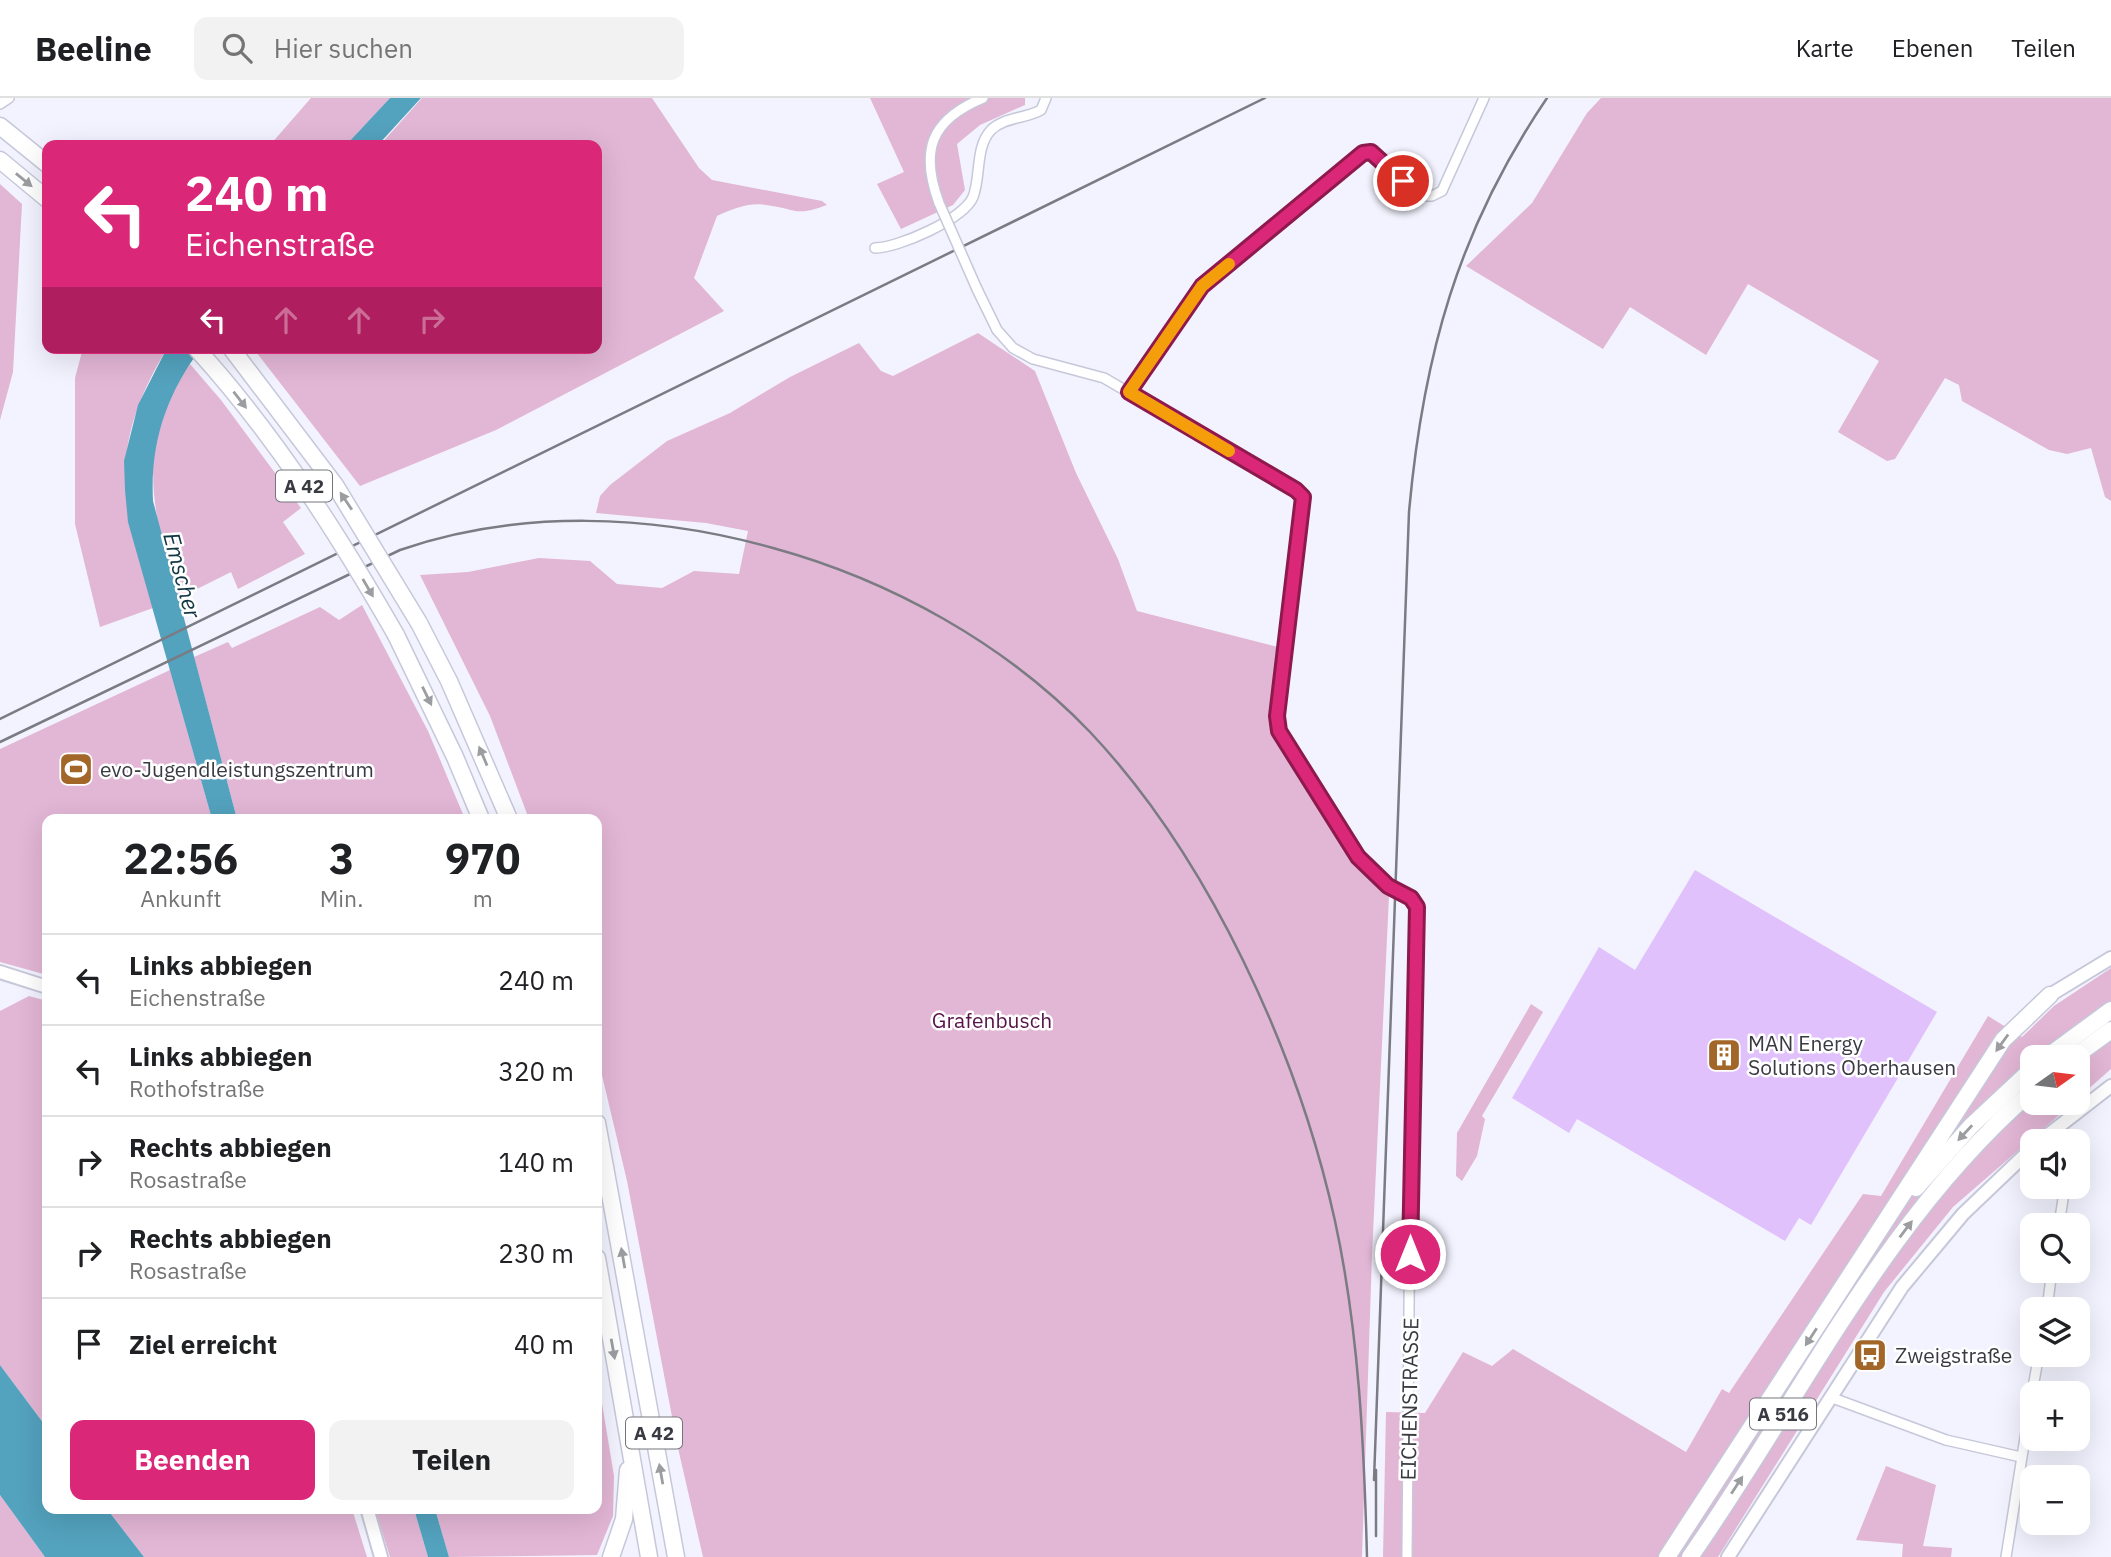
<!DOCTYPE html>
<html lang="de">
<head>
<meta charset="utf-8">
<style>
	:root { --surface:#fff; --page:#f2f2f2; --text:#202124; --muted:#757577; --line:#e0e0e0; --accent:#db2777 }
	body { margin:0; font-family:"IBM Plex Sans",sans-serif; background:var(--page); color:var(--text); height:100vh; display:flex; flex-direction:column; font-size:26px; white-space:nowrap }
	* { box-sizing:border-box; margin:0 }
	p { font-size:23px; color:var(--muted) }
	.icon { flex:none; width:38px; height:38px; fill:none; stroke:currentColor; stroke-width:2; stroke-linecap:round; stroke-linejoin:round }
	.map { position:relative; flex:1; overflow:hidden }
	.side { position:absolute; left:42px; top:716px; width:560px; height:700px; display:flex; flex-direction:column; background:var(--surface); border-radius:14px; box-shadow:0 7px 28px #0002 }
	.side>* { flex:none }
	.guide { position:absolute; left:42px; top:42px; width:560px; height:214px; border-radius:14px; box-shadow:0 7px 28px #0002; background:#db2777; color:#fff; overflow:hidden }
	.needle { width:46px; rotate:76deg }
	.tools { position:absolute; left:2020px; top:947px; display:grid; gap:14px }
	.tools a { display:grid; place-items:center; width:70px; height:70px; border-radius:14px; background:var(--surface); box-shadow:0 7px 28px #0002; font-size:35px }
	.pin { position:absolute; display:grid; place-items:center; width:60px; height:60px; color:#fff; margin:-30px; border:4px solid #fff; border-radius:50%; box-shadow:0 2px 7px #0007 }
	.me { position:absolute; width:77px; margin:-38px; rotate:0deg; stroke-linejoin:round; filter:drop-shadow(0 0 5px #0008) }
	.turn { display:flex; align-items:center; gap:24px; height:147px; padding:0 28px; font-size:32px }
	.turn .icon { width:91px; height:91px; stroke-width:2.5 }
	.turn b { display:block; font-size:49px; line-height:60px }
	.lanes { display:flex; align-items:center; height:66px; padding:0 28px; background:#0003; justify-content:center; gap:35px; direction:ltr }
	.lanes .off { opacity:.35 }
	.eta { display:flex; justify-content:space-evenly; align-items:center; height:119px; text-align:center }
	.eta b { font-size:42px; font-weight:700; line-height:49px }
	.action { display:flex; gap:14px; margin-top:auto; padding:14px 28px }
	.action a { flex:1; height:80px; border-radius:14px; background:var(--accent); color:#fff; font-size:28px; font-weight:700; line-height:80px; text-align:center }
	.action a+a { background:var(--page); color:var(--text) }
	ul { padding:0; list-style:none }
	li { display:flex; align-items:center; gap:21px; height:91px; padding:0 28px; border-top:2px solid var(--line) }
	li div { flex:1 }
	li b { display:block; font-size:26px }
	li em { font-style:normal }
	header { display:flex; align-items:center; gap:42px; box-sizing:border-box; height:98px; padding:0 35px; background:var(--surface); border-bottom:2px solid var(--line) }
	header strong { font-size:33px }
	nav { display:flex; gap:38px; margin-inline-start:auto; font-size:24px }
	.search { width:490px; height:63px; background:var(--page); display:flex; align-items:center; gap:18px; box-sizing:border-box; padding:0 24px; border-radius:14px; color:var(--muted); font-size:26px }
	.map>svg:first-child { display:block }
</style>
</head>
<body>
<header>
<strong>Beeline</strong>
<div class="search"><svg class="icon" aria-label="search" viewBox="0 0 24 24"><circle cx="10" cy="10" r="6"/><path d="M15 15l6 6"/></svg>Hier suchen</div>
<nav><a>Karte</a><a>Ebenen</a><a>Teilen</a></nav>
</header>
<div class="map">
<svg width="2111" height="1459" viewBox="0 0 2111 1459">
	<rect width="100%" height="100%" fill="#f2f3fe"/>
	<g fill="#e2b6d5">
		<path d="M 311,0 L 390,0 L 346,47 L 270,47 Z"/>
		<path d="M 422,0 L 652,0 L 699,70 L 712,82 L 822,103 L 827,107 C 795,119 797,111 766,107 C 749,104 732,111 717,118 L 694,180 L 724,213 L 496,332 L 360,388 L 253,250 L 597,250 L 597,47 L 380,47 Z"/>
		<path d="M 870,0 L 1025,0 L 1025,7 L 980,27 L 957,46 L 965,92 L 953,107 L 901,131 L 877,86 L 904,74 Z"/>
		<path d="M 1601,0 L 2111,0 L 2111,403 L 2105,399 L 2091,350 L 2067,356 L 2049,352 L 1962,303 L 1959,287 L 1945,280 L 1895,361 L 1887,363 L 1838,334 L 1879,263 L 1748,186 L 1706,257 L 1630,209 L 1603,251 L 1466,168 L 1532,105 L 1587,15 Z"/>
		<path d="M 0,86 L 22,106 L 13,274 L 0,322 Z"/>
		<path d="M 978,235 L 1035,273 L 1076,375 L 1118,461 L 1137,513 L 1278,549 L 1273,636 L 1355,763 L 1389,798 L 1372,1157 L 1362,1459 L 703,1459 L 678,1350 L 627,1083 L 597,956 L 597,721 L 529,721 L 490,618 L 420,477 L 468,474 L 539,460 L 590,463 L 617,486 L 662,490 L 694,473 L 739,476 L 748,433 L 706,425 L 596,415 L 600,398 L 610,387 L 667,343 L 730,315 L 790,279 L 859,245 L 881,273 L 893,278 Z"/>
		<path d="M 83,250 L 167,250 C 106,353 122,402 153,510 L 100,529 L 75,426 L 75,280 Z"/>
		<path d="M 190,266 L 221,302 L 301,410 L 283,424 L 305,456 L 238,491 L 231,474 L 177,501 C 154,418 132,342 190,266 Z"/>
		<path d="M 362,507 L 428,633 L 465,721 L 237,721 L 194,559 L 228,544 L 232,550 L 320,509 L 339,522 Z"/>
		<path d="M 170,572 L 212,721 L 47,721 L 47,877 L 0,864 L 0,651 Z"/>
		<path d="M 2111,870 L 2111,971 L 2077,1001 L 2077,959 L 2032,959 L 2032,1004 L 2073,1005 L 1953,1109 L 1884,1194 L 1718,1459 L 1383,1459 L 1386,1314 L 1425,1315 L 1463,1254 L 1492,1268 L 1513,1251 L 1686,1354 L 1722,1291 L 1729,1295 L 1863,1096 L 1881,1098 L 1988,918 L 2022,939 L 2054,908 Z"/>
		<path d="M 29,898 L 47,903 L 47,1330 L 0,1267 L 0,913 Z"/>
		<path d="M 1531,906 L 1543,914 L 1482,1018 L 1485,1021 L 1477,1058 L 1462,1083 L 1456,1078 L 1457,1035 Z"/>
		<path d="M 597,1275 L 614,1378 L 613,1418 L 597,1457 L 449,1459 L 435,1411 L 597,1410 Z"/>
		<path d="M 1886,1368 L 1936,1387 L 1923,1448 L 1952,1450 L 1951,1459 L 1902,1459 L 1903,1446 L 1856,1442 Z"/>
		<path d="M 0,1397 L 45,1459 L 0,1459 Z"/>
		<path d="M 107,1411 L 352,1411 L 367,1459 L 144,1459 Z"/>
		<path d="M 375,1411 L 414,1411 L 428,1459 L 390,1459 Z"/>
	</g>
	<g fill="#53a2be">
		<path d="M 390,0 L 421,0 L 378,47 L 346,47 Z"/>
		<path d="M 167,250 L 201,250 C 166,297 150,345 153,403 L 237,721 L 212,721 L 128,424 L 125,392 L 124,363 L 138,307 Z"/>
		<path d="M 0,1267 L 47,1330 L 47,1410 L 107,1411 L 144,1459 L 45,1459 L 0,1397 Z"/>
		<path d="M 414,1411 L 435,1411 L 449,1459 L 428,1459 Z"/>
	</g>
	<path fill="#e1c1fc" d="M 1695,772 L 1937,914 L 1811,1127 L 1799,1120 L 1785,1143 L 1577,1021 L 1569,1035 L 1512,1000 L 1599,849 L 1635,872 Z"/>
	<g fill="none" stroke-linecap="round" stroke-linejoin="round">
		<g stroke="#c6c8da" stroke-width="12">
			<g id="street">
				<path d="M 0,6 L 9,0"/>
				<path d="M 939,105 C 920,53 930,22 983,0"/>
				<path d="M 875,150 C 898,150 964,121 973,99 C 981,79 975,49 991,32 C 1004,19 1025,21 1041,12 L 1046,0"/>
				<path d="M 977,191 L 997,232 L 1013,250 L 1033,261 L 1104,280 L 1296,392 L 1303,399 L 1277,618 L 1279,633 C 1308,678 1334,730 1369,771 C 1382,786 1413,796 1418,812 L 1410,1088 L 1407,1459"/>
				<path d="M 1129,294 L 1202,188 L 1363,55 L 1371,54 L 1419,98 L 1432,98 L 1442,93 L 1484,0"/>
				<path d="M 2056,1031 L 2064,1043"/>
				<path d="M 2059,1127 L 2065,1088"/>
				<path d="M 2047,1211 L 2052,1172"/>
				<path d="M 2032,1295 L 2039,1256"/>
				<path d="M 1830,1299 L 1946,1342 L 2021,1359"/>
				<path d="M 2006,1459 L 2032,1296"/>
			</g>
		</g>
		<g stroke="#c6c8da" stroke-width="16">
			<g id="secondary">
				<path d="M 0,874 L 47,889"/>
				<path d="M 2050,897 L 2111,860"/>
				<path d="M 2040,1043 L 2111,988"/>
				<path d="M 367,1410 L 381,1459"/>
				<path d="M 1728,1459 L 1902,1189 L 1963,1116 L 2032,1050"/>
			</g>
		</g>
		<g stroke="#c6c8da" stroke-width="19">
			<g id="highway">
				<path d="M 0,28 L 47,66"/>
				<path d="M 0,62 L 47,101"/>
				<path d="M 419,525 L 449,583 L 509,721"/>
				<path d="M 396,537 L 455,659 L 481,721"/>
				<path d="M 2047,959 L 2111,912"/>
				<path d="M 2074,959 L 2111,932"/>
				<path d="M 597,1025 L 676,1459"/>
				<path d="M 1916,1090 L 1971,1028 L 2032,971"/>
				<path d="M 597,1160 L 649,1459"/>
				<path d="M 611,1459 L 624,1421 L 628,1372"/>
				<path d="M 1667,1459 L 2003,942 L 2050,897"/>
				<path d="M 1690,1459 C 1800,1302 1884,1121 2032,993"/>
			</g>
		</g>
		<use href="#street" stroke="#fff" stroke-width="9"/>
		<use href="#secondary" stroke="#fff" stroke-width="12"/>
		<use href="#highway" stroke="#fff" stroke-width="16"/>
		<g stroke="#7a7b83" stroke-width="2.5">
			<path d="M 0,621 L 1265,0"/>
			<path d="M 0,644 L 400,452 C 520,411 652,416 773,450 C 890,482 1006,546 1090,634 C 1209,760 1298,955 1335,1123 C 1359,1234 1364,1346 1367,1459"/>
			<path d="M 1376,1372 L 1376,1438"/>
			<path d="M 1374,1382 L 1409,414 C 1423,258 1458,131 1547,0"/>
		</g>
		<g stroke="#c6c8da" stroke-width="12" stroke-linecap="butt">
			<path id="street-bridge" d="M 939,105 L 977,191"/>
		</g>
		<g stroke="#c6c8da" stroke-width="19" stroke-linecap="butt">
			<g id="highway-bridge">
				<path d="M 196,250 C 275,337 338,436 396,537"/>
				<path d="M 231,250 L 335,387 L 419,525"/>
			</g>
		</g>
		<use href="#street-bridge" stroke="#fff" stroke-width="9"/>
		<use href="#highway-bridge" stroke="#fff" stroke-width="16"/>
	</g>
	<defs><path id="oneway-solid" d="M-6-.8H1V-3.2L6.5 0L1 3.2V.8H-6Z" transform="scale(1.75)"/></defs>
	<g fill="#9c9da0">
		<use href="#oneway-solid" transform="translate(24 82) rotate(39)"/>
		<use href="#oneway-solid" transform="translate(240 302) rotate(52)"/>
		<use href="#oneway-solid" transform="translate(346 403) rotate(-124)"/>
		<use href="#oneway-solid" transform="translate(368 490) rotate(60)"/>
		<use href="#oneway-solid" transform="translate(427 598) rotate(64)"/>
		<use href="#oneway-solid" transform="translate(483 658) rotate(-113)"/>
		<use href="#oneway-solid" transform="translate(2002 945) rotate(126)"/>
		<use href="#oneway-solid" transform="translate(1965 1035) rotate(133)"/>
		<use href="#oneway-solid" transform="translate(1906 1131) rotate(-53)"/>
		<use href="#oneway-solid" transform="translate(623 1160) rotate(-100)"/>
		<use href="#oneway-solid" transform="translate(1811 1239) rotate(123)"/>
		<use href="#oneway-solid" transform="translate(613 1251) rotate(80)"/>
		<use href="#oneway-solid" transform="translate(661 1376) rotate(-100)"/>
		<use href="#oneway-solid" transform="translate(1737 1387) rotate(-57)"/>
	</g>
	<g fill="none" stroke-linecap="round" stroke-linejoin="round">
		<g stroke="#8e194d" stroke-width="18">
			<path id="route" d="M 1403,83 L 1371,54 L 1363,55 L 1202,188 L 1129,294 L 1296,392 L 1303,399 L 1277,618 L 1279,633 L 1358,759 L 1388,788 L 1411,800 L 1417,809 L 1410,1156"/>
		</g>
		<use href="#route" stroke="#db2777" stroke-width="12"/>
		<path stroke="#f59e0b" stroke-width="12" d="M 1229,166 L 1202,188 L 1129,294 L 1229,353"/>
	</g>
	<defs>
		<g id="stadium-square" transform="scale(1.75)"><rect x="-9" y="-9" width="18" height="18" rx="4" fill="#a26628" stroke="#fff"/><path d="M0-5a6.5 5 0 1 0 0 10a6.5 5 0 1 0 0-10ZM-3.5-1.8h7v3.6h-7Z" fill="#fff"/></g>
		<g id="building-square" transform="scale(1.75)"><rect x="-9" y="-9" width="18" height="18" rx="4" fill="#a26628" stroke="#fff"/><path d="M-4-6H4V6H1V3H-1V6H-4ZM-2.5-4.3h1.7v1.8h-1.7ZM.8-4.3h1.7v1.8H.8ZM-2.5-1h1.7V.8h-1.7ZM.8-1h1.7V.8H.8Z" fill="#fff"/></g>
		<g id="bus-square" transform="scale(1.75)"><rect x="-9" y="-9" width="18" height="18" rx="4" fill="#a26628" stroke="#fff"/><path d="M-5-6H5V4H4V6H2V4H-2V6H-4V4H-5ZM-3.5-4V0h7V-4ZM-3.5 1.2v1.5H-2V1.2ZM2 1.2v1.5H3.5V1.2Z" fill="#fff"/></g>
	</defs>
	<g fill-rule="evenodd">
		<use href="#stadium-square" x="76" y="671"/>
		<use href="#building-square" x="1724" y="957"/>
		<use href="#bus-square" x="1870" y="1257"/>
	</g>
	<g text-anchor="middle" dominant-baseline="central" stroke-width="5" stroke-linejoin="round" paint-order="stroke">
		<g fill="#fff" stroke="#75767b" stroke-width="2">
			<rect x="276" y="372.5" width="56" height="31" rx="5"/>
			<rect x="1750" y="1300.5" width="66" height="31" rx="5"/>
			<rect x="626" y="1319.5" width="56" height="31" rx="5"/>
		</g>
		<g font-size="19" font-weight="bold" fill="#3a3b42">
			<text x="304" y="388">A 42</text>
			<text x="1783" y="1316">A 516</text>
			<text x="654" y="1335">A 42</text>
		</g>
		<g font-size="21" fill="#3a3b42" stroke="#fff" text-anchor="start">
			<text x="100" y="671">evo-Jugendleistungszentrum</text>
			<text x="1748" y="945">MAN Energy<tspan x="1748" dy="24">Solutions Oberhausen</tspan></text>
			<text x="1895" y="1257">Zweigstraße</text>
		</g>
		<g font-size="21" fill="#581449" stroke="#fff">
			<text x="992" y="922">Grafenbusch</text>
		</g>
		<g font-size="21" fill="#3a3b42" stroke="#fff">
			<text transform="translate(1409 1301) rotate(-89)">EICHENSTRASSE</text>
		</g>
		<g font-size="23" font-style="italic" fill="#113643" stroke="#fff">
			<text transform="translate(183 477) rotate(75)">Emscher</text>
		</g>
	</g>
</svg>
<div class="tools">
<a><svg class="needle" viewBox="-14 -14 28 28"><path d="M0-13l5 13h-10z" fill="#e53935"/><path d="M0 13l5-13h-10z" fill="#757577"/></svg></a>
<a><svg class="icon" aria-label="sound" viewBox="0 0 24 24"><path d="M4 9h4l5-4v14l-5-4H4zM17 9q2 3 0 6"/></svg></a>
<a><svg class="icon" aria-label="search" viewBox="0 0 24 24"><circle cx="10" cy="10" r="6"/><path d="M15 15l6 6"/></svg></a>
<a><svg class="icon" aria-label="layers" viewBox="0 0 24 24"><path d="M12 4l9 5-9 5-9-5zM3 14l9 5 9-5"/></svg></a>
<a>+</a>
<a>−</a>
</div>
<div class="pin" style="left:1403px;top:83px;background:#d93025"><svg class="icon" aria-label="arrive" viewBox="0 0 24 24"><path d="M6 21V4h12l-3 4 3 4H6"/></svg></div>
<svg class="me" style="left:1410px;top:1156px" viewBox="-20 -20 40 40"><circle r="17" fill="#db2777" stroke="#fff" stroke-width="3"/><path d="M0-11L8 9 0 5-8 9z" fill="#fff"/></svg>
<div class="guide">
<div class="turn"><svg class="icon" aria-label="left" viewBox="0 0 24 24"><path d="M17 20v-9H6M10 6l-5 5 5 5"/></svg><div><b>240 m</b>Eichenstraße</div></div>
<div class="lanes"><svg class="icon" aria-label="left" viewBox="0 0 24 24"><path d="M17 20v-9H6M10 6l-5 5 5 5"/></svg><svg class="icon off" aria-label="ahead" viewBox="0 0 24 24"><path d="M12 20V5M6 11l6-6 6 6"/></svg><svg class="icon off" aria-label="ahead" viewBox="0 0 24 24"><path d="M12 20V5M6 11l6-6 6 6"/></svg><svg class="icon off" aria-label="right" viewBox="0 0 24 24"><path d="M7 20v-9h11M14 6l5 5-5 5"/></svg></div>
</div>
<section class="side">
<div class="eta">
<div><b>22:56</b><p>Ankunft</p></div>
<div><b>3</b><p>Min.</p></div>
<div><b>970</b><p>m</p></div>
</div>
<ul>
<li><svg class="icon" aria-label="left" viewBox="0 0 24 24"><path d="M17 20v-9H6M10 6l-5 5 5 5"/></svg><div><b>Links abbiegen</b><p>Eichenstraße</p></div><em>240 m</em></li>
<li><svg class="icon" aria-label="left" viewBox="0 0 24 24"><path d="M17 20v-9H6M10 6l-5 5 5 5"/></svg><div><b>Links abbiegen</b><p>Rothofstraße</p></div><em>320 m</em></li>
<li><svg class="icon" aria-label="right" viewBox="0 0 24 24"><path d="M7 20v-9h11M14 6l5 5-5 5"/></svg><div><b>Rechts abbiegen</b><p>Rosastraße</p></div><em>140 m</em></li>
<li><svg class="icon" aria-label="right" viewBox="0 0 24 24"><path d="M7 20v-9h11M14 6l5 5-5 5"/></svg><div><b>Rechts abbiegen</b><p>Rosastraße</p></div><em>230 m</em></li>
<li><svg class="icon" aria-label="arrive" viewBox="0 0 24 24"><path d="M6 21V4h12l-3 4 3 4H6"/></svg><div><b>Ziel erreicht</b></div><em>40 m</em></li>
</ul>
<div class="action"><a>Beenden</a><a>Teilen</a></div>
</section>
</div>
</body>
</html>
